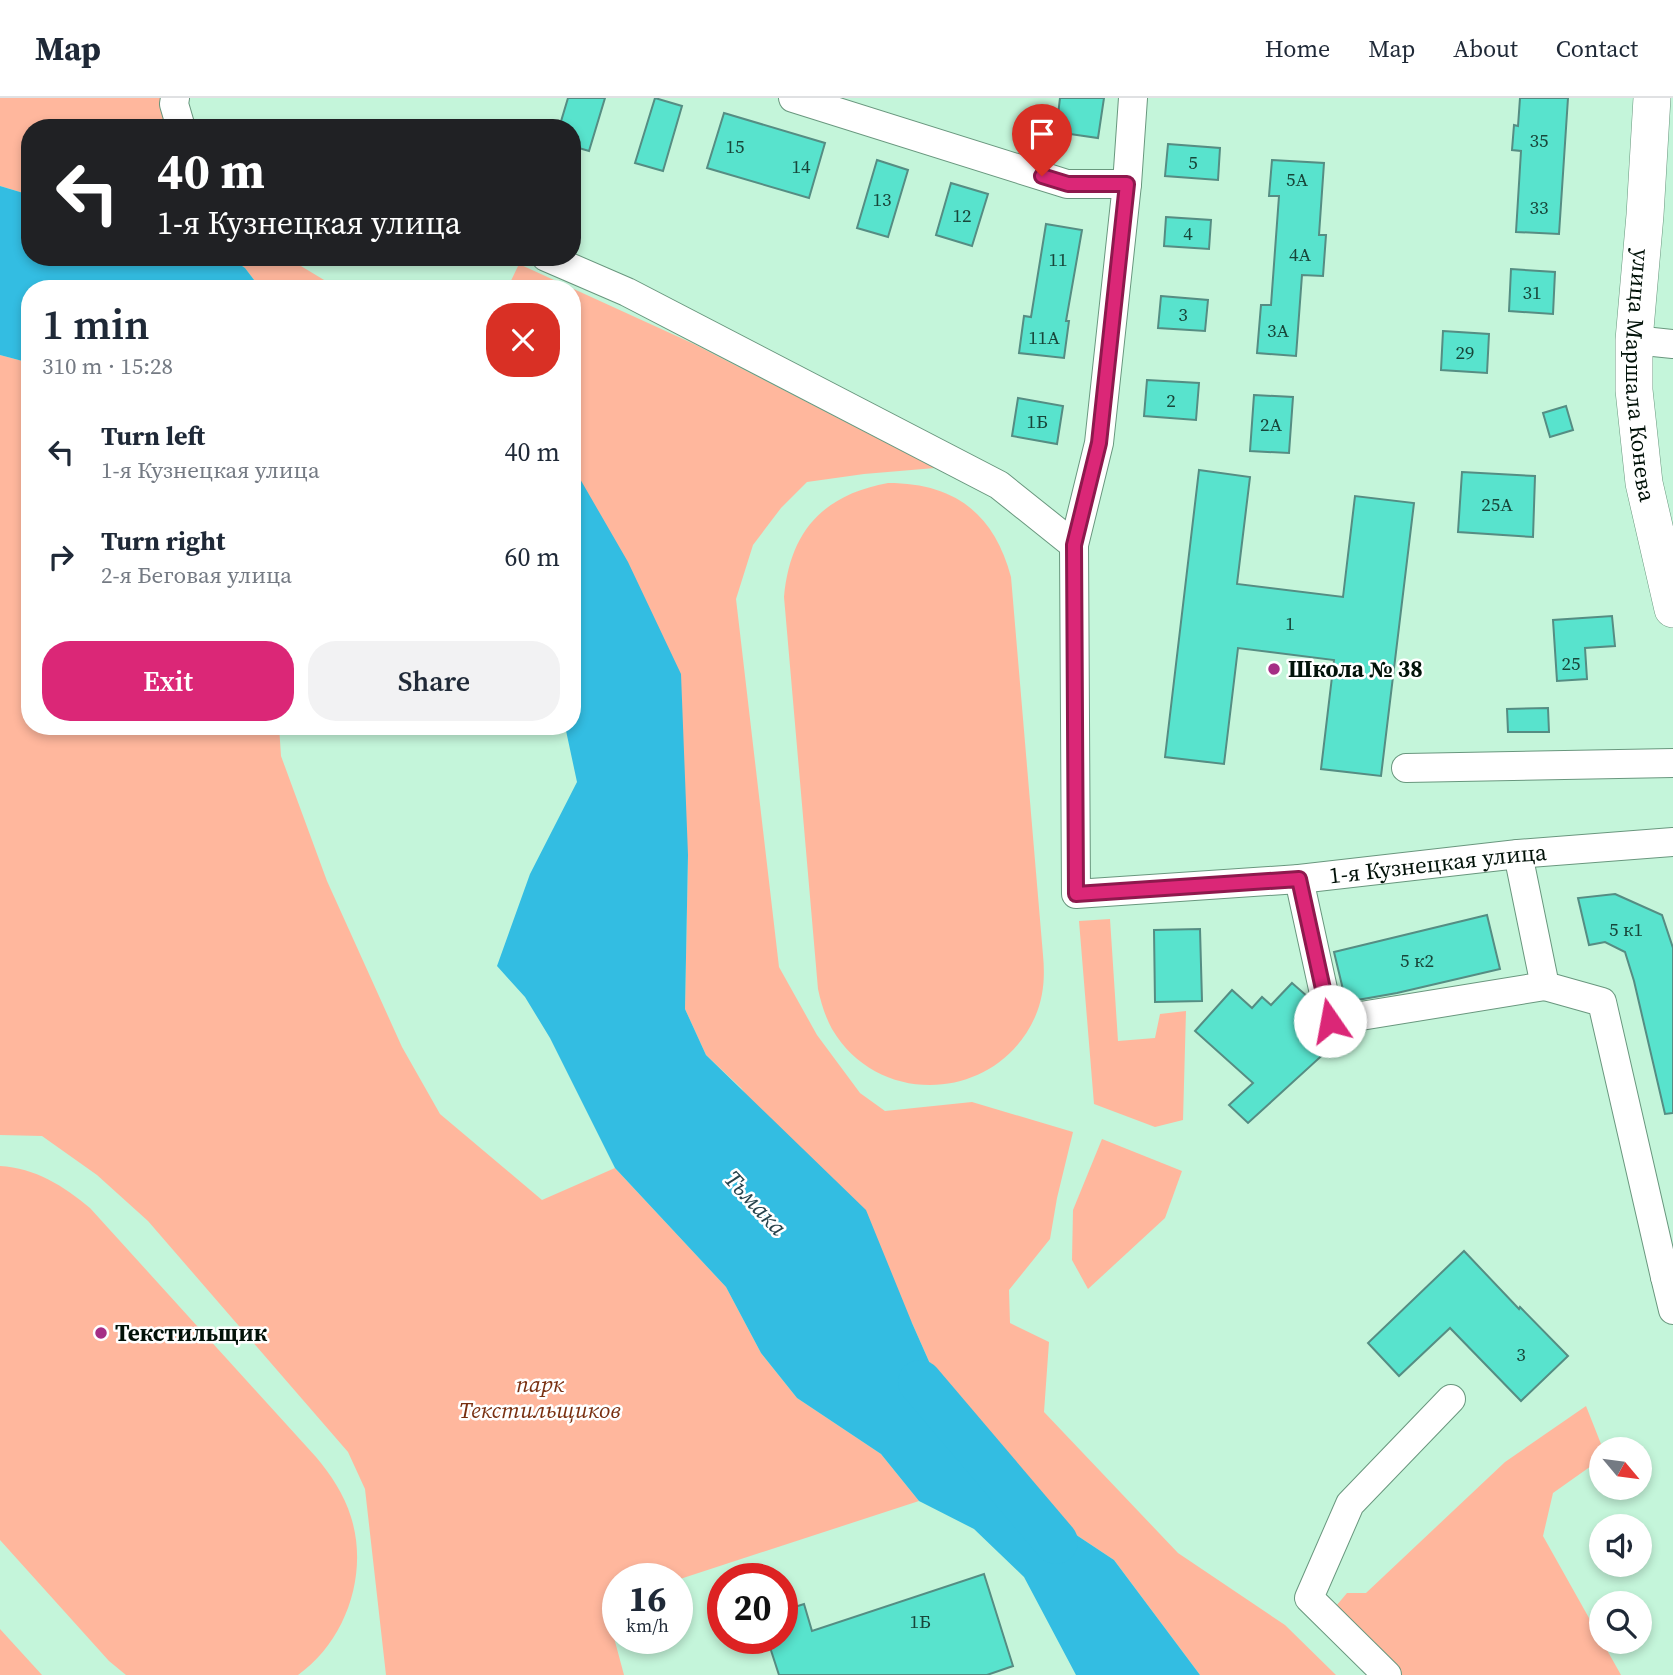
<!DOCTYPE html>
<html lang="en">
<head>
<meta charset="utf-8">
<style>
	:root { --surface:#fff; --page:#f2f2f3; --text:#1f2937; --muted:#747a83; --line:#e0e1e3; --accent:#db2777 }
	body { margin:0; font-family:"Source Serif 4",serif; background:var(--page); color:var(--text); height:100vh; display:flex; flex-direction:column; font-size:26px; white-space:nowrap }
	* { box-sizing:border-box; margin:0 }
	p { font-size:23px; color:var(--muted) }
	.icon { flex:none; width:38px; height:38px; fill:none; stroke:currentColor; stroke-width:2; stroke-linecap:round; stroke-linejoin:round }
	.map { position:relative; flex:1; overflow:hidden }
	.sheet { position:absolute; left:21px; top:182px; width:560px; height:455px; display:flex; flex-direction:column; background:var(--surface); border-radius:28px; box-shadow:0 4px 10px #0003 }
	.sheet>* { flex:none }
	.hud { position:absolute; left:21px; top:21px; width:560px; height:147px; border-radius:28px; box-shadow:0 4px 10px #0003; background:#202124; color:#fff; overflow:hidden }
	.needle { width:46px; rotate:119deg }
	.tools { position:absolute; left:1589px; top:1339px; display:grid; gap:14px }
	.tools a { display:grid; place-items:center; width:63px; height:63px; border-radius:50%; background:var(--surface); box-shadow:0 4px 10px #0003; font-size:35px }
	.speed { position:absolute; left:602px; top:1465px; display:flex; gap:14px; font-size:35px; font-weight:700; text-align:center }
	.speed>* { display:grid; place-content:center; width:91px; height:91px; border-radius:50%; background:var(--surface); box-shadow:0 4px 10px #0003; line-height:1 }
	.speed small { font-size:18px; font-weight:400 }
	.speed .limit { border:10px solid #d22; background:#fff; color:#111 }
	.pin { position:absolute; display:grid; place-items:center; width:60px; height:60px; color:#fff; margin:-72px -30px; border-radius:50% 50% 50% 0; rotate:-45deg; box-shadow:0 0 7px #0007 }
	.pin .icon { rotate:45deg }
	.me { position:absolute; width:77px; margin:-38px; rotate:348deg; stroke-linejoin:round; filter:drop-shadow(0 0 5px #0008) }
	.turn { display:flex; align-items:center; gap:24px; height:147px; padding:0 21px; font-size:32px }
	.turn .icon { width:91px; height:91px; stroke-width:2.5 }
	.turn b { display:block; font-size:49px; line-height:60px }
	.round { display:grid; place-items:center; flex:none; width:74px; height:74px; border-radius:28px; background:var(--page) }
	.head { display:flex; align-items:center; justify-content:space-between; height:119px; padding:0 21px }
	h1 { font-size:42px; font-weight:600; line-height:52px }
	.primary-button { display:flex; gap:14px; margin-top:auto; padding:14px 21px }
	.primary-button a { flex:1; height:80px; border-radius:28px; background:var(--accent); color:#fff; font-size:28px; font-weight:600; line-height:80px; text-align:center }
	.primary-button a+a { background:var(--page); color:var(--text) }
	ul { padding:0; list-style:none }
	li { display:flex; align-items:center; gap:21px; height:105px; padding:0 21px }
	li div { flex:1 }
	li b { display:block; font-size:26px }
	li em { font-style:normal }
	header { display:flex; align-items:center; gap:42px; box-sizing:border-box; height:98px; padding:0 35px; background:var(--surface); border-bottom:2px solid var(--line) }
	header strong { font-size:33px }
	nav { display:flex; gap:38px; margin-inline-start:auto; font-size:24px }
	.map>svg:first-child { display:block }
</style>
</head>
<body>
<header>
<strong>Map</strong>
<nav><a>Home</a><a>Map</a><a>About</a><a>Contact</a></nav>
</header>
<div class="map">
<svg width="1673" height="1577" viewBox="0 0 1673 1577">
	<rect width="100%" height="100%" fill="#c4f5da"/>
	<g fill="#ffb79d">
		<path d="M 0,0 L 175,0 L 181,30 L 30,30 L 30,97 L 0,88 Z"/>
		<path d="M 229,159 L 286,159 L 339,191 L 261,191 L 245,170 Z"/>
		<path d="M 519,166 L 694,246 L 935,370 L 864,376 L 807,384 L 781,410 L 753,447 L 736,501 L 779,869 L 817,937 L 860,995 L 885,1013 L 972,1004 L 1073,1034 L 1057,1100 L 1050,1141 L 1009,1192 L 1010,1225 L 1049,1244 L 1044,1314 L 1178,1455 L 1285,1527 L 1336,1577 L 1200,1577 L 1114,1462 L 1013,1395 L 958,1329 L 912,1225 L 741,990 L 706,957 L 685,911 L 688,757 L 575,371 L 572,367 L 572,191 L 507,191 Z"/>
		<path d="M 0,257 L 30,265 L 30,628 L 279,628 L 281,658 L 327,783 L 402,949 L 440,1016 L 542,1102 L 615,1070 L 726,1189 L 761,1255 L 797,1300 L 881,1356 L 919,1403 L 677,1482 L 677,1480 L 618,1480 L 618,1501 L 605,1506 L 624,1577 L 386,1577 L 365,1391 L 348,1354 L 148,1123 L 97,1077 L 42,1038 L 0,1037 Z"/>
		<path d="M 888,385 C 954,385 994,415 1011,479 L 1043,857 C 1045,878 1044,899 1035,919 C 997,1004 879,1011 832,931 C 825,918 821,905 818,891 L 784,499 C 790,433 823,397 888,385 Z"/>
		<path d="M 1110,821 L 1118,943 L 1155,940 L 1160,916 L 1186,913 L 1183,1022 L 1155,1029 L 1094,1006 L 1079,823 Z"/>
		<path d="M 1102,1041 L 1182,1073 L 1165,1120 L 1088,1191 L 1072,1162 L 1073,1112 Z"/>
		<path d="M 0,1068 C 35,1070 64,1088 90,1110 L 316,1359 C 331,1377 344,1396 351,1419 C 369,1476 346,1543 298,1577 L 126,1577 L 109,1563 L 0,1442 Z"/>
		<path d="M 1586,1308 L 1603,1351 L 1601,1351 L 1601,1361 L 1553,1395 L 1543,1438 L 1621,1577 L 1372,1577 L 1331,1514 L 1347,1495 L 1366,1495 L 1505,1364 Z"/>
		<path d="M 0,1531 L 42,1577 L 0,1577 Z"/>
	</g>
	<g fill="#33bde2">
		<path d="M 0,88 L 30,97 L 30,159 L 229,159 L 245,170 L 261,191 L 30,191 L 30,265 L 0,257 Z"/>
		<path d="M 572,367 L 628,464 L 681,576 L 688,757 L 685,911 L 706,957 L 866,1112 L 912,1225 L 958,1329 L 1013,1395 L 1114,1462 L 1200,1577 L 1076,1577 L 1024,1479 L 974,1431 L 919,1403 L 881,1356 L 797,1300 L 761,1255 L 726,1189 L 615,1070 L 550,940 L 525,899 L 497,868 L 530,776 L 577,684 L 565,628 L 572,628 Z"/>
	</g>
	<g fill="none" stroke-linecap="round" stroke-linejoin="round">
		<path stroke="#33bde2" stroke-width="44" d="M 920,1284 L 1056,1444"/>
	</g>
	<g fill="#58e3cd" stroke="#558d83" stroke-width="2">
		<path d="M 568,0 L 605,0 L 589,53 L 572,48 L 572,30 L 559,30 Z"/>
		<path d="M 655,0 L 682,8 L 663,73 L 635,65 Z"/>
		<path d="M 1060,0 L 1104,0 L 1098,40 L 1056,34 Z"/>
		<path d="M 1520,0 L 1568,0 L 1559,136 L 1516,134 L 1521,53 L 1512,52 L 1514,27 L 1518,28 Z"/>
		<path d="M 724,15 L 825,45 L 809,100 L 707,70 Z"/>
		<path d="M 1168,46 L 1220,50 L 1218,82 L 1165,78 Z"/>
		<path d="M 877,62 L 908,72 L 888,139 L 857,130 Z"/>
		<path d="M 1272,62 L 1324,65 L 1319,137 L 1326,137 L 1323,178 L 1302,177 L 1296,258 L 1257,255 L 1261,207 L 1271,207 L 1279,98 L 1269,98 Z"/>
		<path d="M 951,85 L 988,96 L 972,148 L 936,137 Z"/>
		<path d="M 1166,119 L 1211,122 L 1209,151 L 1164,148 Z"/>
		<path d="M 1046,126 L 1082,132 L 1066,223 L 1069,223 L 1064,260 L 1019,255 L 1024,218 L 1031,219 Z"/>
		<path d="M 1511,171 L 1555,174 L 1553,216 L 1509,213 Z"/>
		<path d="M 1161,198 L 1208,202 L 1205,233 L 1158,230 Z"/>
		<path d="M 1443,233 L 1489,236 L 1487,275 L 1441,272 Z"/>
		<path d="M 1147,282 L 1199,285 L 1196,322 L 1144,318 Z"/>
		<path d="M 1254,297 L 1293,299 L 1289,355 L 1250,353 Z"/>
		<path d="M 1018,300 L 1063,308 L 1057,346 L 1012,338 Z"/>
		<path d="M 1566,308 L 1573,332 L 1550,339 L 1543,315 Z"/>
		<path d="M 1199,372 L 1250,379 L 1237,486 L 1343,499 L 1355,398 L 1414,405 L 1381,678 L 1321,671 L 1334,562 L 1238,550 L 1224,666 L 1165,659 Z"/>
		<path d="M 1462,374 L 1535,378 L 1533,439 L 1458,434 Z"/>
		<path d="M 1612,518 L 1615,548 L 1585,550 L 1587,581 L 1557,583 L 1553,522 Z"/>
		<path d="M 1548,610 L 1549,634 L 1508,634 L 1507,611 Z"/>
		<path d="M 1615,796 L 1662,817 L 1673,850 L 1673,1015 L 1665,1016 L 1634,883 L 1625,854 L 1605,844 L 1589,847 L 1578,800 Z"/>
		<path d="M 1487,817 L 1500,871 L 1397,895 L 1346,904 L 1334,854 Z"/>
		<path d="M 1200,831 L 1202,903 L 1155,904 L 1154,832 Z"/>
		<path d="M 1292,885 L 1308,899 L 1311,916 L 1301,918 L 1328,952 L 1248,1025 L 1229,1007 L 1253,985 L 1195,933 L 1232,892 L 1252,910 L 1262,899 L 1271,907 Z"/>
		<path d="M 1464,1153 L 1519,1211 L 1520,1209 L 1568,1258 L 1521,1303 L 1450,1230 L 1399,1278 L 1368,1245 Z"/>
		<path d="M 984,1476 L 1013,1568 L 987,1577 L 779,1577 L 767,1540 L 782,1540 L 782,1513 L 804,1506 L 812,1533 Z"/>
	</g>
	<g fill="none" stroke-linecap="round" stroke-linejoin="round">
		<g stroke="#69977e" stroke-width="30">
			<g id="minor">
				<path d="M 175,0 L 174,6 L 181,30"/>
				<path d="M 793,0 L 1067,86 L 1127,86"/>
				<path id="s1" d="M 1133,0 L 1127,86 L 1099,345 L 1074,447 L 1076,796 L 1299,781 L 1518,756 L 1673,744"/>
				<path d="M 546,159 L 627,194 L 999,387 L 1074,447"/>
				<path d="M 1634,242 L 1673,246"/>
				<path d="M 1406,670 L 1673,665"/>
				<path d="M 1518,756 L 1545,888 L 1602,904 L 1665,1179 L 1673,1177"/>
				<path d="M 1299,781 L 1330,923 L 1545,888"/>
				<path d="M 1665,1179 L 1673,1212"/>
				<path d="M 1387,1577 L 1309,1500 L 1350,1406 L 1451,1301"/>
			</g>
		</g>
		<g stroke="#69977e" stroke-width="38">
			<g id="major">
				<path id="s2" d="M 1652,0 L 1645,117 L 1634,242 L 1634,292 L 1644,385 L 1673,511"/>
			</g>
		</g>
		<use href="#minor" stroke="#fff" stroke-width="28"/>
		<use href="#major" stroke="#fff" stroke-width="37"/>
	</g>
	<g fill="none" stroke-linecap="round" stroke-linejoin="round">
		<g stroke="#8e194d" stroke-width="18">
			<path id="route" d="M 1042,78 L 1068,86 L 1127,86 L 1099,345 L 1074,447 L 1076,796 L 1299,781 L 1330,923"/>
		</g>
		<use href="#route" stroke="#db2777" stroke-width="12"/>
	</g>
	<g fill="#a52e85" stroke="#fff" stroke-width="2.5">
		<circle cx="1274" cy="571" r="7"/>
		<circle cx="101" cy="1235" r="7"/>
	</g>
	<g text-anchor="middle" dominant-baseline="central" stroke-width="5" stroke-linejoin="round" paint-order="stroke">
		<g font-size="19" fill="#18463a">
			<text x="1539" y="42">35</text>
			<text x="735" y="48">15</text>
			<text x="1193" y="64">5</text>
			<text x="801" y="68">14</text>
			<text x="1297" y="81">5А</text>
			<text x="882" y="101">13</text>
			<text x="1539" y="109">33</text>
			<text x="962" y="117">12</text>
			<text x="1188" y="135">4</text>
			<text x="1300" y="156">4А</text>
			<text x="1058" y="161">11</text>
			<text x="1532" y="194">31</text>
			<text x="1183" y="216">3</text>
			<text x="1278" y="232">3А</text>
			<text x="1044" y="239">11А</text>
			<text x="1465" y="254">29</text>
			<text x="1171" y="302">2</text>
			<text x="1037" y="323">1Б</text>
			<text x="1271" y="326">2А</text>
			<text x="1497" y="406">25А</text>
			<text x="1290" y="525">1</text>
			<text x="1571" y="565">25</text>
			<text x="1626" y="831">5 к1</text>
			<text x="1417" y="862">5 к2</text>
			<text x="1521" y="1256">3</text>
			<text x="920" y="1523">1Б</text>
		</g>
		<g font-size="23" fill="#021209" stroke="#fff">
			<text stroke="none"><textPath href="#s2" startOffset="278">улица Маршала Конева</textPath></text>
			<text stroke="none"><textPath href="#s1" startOffset="1164">1-я Кузнецкая улица</textPath></text>
		</g>
		<g font-size="23" font-weight="bold" fill="#021209" stroke="#fff" text-anchor="start">
			<text x="1288" y="571">Школа № 38</text>
			<text x="115" y="1235">Текстильщик</text>
		</g>
		<g font-size="23" font-style="italic" fill="#792f10" stroke="#fff">
			<text x="540" y="1286">парк<tspan x="540" dy="26">Текстильщиков</tspan></text>
		</g>
		<g font-size="24" font-style="italic" fill="#27434c" stroke="#fff">
			<text transform="translate(756 1105) rotate(47)">Тьмака</text>
		</g>
	</g>
</svg>
<div class="tools">
<a><svg class="needle" viewBox="-14 -14 28 28"><path d="M0-13l5 13h-10z" fill="#e53935"/><path d="M0 13l5-13h-10z" fill="#747a83"/></svg></a>
<a><svg class="icon" aria-label="sound" viewBox="0 0 24 24"><path d="M4 9h4l5-4v14l-5-4H4zM17 9q2 3 0 6"/></svg></a>
<a><svg class="icon" aria-label="search" viewBox="0 0 24 24"><circle cx="10" cy="10" r="6"/><path d="M15 15l6 6"/></svg></a>
</div>
<div class="speed"><div>16<small>km/h</small></div><div class="limit">20</div></div>
<div class="pin" style="left:1042px;top:78px;background:#d93025"><svg class="icon" aria-label="arrive" viewBox="0 0 24 24"><path d="M6 21V4h12l-3 4 3 4H6"/></svg></div>
<svg class="me" style="left:1330px;top:923px" viewBox="-20 -20 40 40"><circle r="19" fill="#fff"/><path d="M0-13L10 11 0 6-10 11z" fill="#db2777"/></svg>
<div class="hud">
<div class="turn"><svg class="icon" aria-label="left" viewBox="0 0 24 24"><path d="M17 20v-9H6M10 6l-5 5 5 5"/></svg><div><b>40 m</b>1-я Кузнецкая улица</div></div>
</div>
<section class="sheet">
<div class="head"><div><h1>1 min</h1><p>310 m · 15:28</p></div><a class="round" style="background:#d93025;color:#fff"><svg class="icon" aria-label="close" viewBox="0 0 24 24"><path d="M6 6l12 12M18 6L6 18"/></svg></a></div>
<ul>
<li><svg class="icon" aria-label="left" viewBox="0 0 24 24"><path d="M17 20v-9H6M10 6l-5 5 5 5"/></svg><div><b>Turn left</b><p>1-я Кузнецкая улица</p></div><em>40 m</em></li>
<li><svg class="icon" aria-label="right" viewBox="0 0 24 24"><path d="M7 20v-9h11M14 6l5 5-5 5"/></svg><div><b>Turn right</b><p>2-я Беговая улица</p></div><em>60 m</em></li>
</ul>
<div class="primary-button"><a>Exit</a><a>Share</a></div>
</section>
</div>
</body>
</html>
